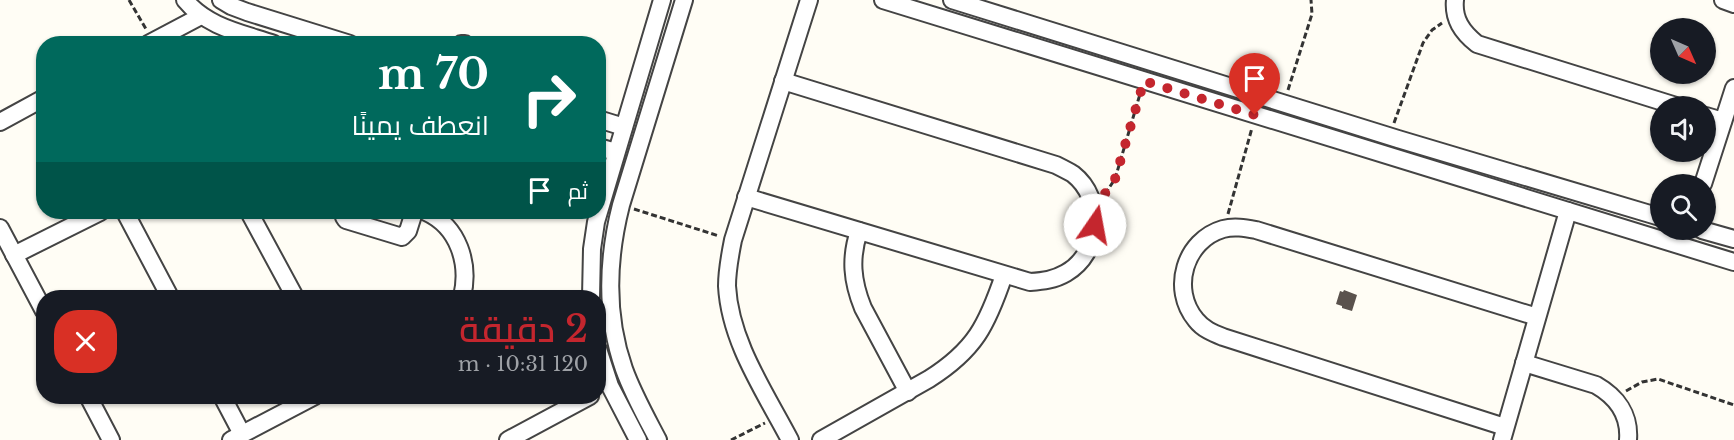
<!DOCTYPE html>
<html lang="ar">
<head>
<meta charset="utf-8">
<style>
	:root { --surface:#171b24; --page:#20242c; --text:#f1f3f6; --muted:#9ea1a6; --accent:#c4262e }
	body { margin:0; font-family:"Libre Baskerville",Cairo,serif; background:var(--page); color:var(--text); direction:rtl; height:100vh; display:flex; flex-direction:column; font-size:22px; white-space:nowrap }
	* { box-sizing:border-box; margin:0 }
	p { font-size:20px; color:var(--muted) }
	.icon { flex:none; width:33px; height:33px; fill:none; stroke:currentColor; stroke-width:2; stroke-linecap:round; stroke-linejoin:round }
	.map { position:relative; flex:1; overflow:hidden; direction:ltr }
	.details { position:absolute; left:36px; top:290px; width:570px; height:114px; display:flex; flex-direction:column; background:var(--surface); border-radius:24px; box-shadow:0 2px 4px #0004; direction:rtl }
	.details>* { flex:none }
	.hud { position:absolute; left:36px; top:36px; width:570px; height:183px; border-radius:24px; box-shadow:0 2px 4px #0004; direction:rtl; background:#00695c; color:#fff; overflow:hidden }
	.needle { width:39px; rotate:135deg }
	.tools { position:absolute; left:1650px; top:18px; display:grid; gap:12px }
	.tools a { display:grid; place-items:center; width:66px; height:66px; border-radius:50%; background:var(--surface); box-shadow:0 2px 4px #0004; font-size:30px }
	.pin { position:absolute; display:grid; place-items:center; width:51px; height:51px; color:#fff; margin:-62px -26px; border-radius:50% 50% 50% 0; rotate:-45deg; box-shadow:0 0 6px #0007 }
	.pin .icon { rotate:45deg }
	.me { position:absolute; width:66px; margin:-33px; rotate:12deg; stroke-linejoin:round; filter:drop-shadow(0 0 4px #0008) }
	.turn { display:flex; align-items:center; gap:21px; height:126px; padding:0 18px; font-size:27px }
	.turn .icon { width:78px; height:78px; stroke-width:2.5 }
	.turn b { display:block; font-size:42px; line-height:51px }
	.then { display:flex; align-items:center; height:57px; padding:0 18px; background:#0003; gap:12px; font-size:22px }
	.round { display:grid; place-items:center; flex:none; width:63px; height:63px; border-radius:24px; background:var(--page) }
	.summary { display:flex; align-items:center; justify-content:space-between; height:102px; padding:0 18px }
	h1 { font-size:36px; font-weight:600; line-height:45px; color:var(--accent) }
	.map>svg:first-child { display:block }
</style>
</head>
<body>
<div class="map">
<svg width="1734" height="440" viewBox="0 0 1734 440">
	<rect width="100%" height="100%" fill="#fffdf5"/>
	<path fill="#5a524d" d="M 1344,290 L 1357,295 L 1352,311 L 1342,308 L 1342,306 L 1336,304 L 1340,291 L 1343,292 Z"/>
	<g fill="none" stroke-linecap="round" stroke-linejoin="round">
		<g stroke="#444" stroke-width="20">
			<g id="minor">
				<path d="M 185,0 C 207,27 242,33 274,44"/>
				<path d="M 221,0 L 231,6 L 247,12 L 350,44"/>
				<path d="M 883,0 L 1734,262"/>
				<path d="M 952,0 L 1398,139 L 1660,217"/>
				<path d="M 1455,0 C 1453,19 1462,32 1477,44 L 1676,106"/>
				<path d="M 1723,0 L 1734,4"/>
				<path d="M 148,44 L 201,16"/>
				<path d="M 461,44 L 465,44"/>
				<path d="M 1706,116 L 1723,121"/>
				<path d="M 598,119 L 624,127"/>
				<path d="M 0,122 L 44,98"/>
				<path d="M 598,147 L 616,152"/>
				<path d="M 1703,184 L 1734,88"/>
				<path d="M 746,197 L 1030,282 C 1043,281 1054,280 1066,273 C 1101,253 1105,199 1073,174 C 1068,171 1062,168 1056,165 L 783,81"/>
				<path d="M 125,212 L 170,297"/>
				<path d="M 249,212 L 295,297"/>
				<path d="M 343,212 L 344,217 L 346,220 L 402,237 L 408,231 L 414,212"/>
				<path d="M 426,212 C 459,227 470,264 462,297"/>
				<path d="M 0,228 L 44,311"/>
				<path d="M 1702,230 L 1734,239"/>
				<path d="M 859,231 C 850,258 852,281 863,308 L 908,392"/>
				<path d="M 14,255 L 100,212"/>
				<path d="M 591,297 L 592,249 L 596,222 L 662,0"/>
				<path d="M 598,349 L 610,386 L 638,440"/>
				<path d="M 1524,363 L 1596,385 C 1617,397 1630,415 1628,440"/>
				<path d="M 88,396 L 111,440"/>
				<path d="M 222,396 L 242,434"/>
				<path d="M 1505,427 L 1223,337 C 1213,333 1203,329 1196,320 C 1170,289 1185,240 1223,229 C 1234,226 1245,228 1256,230 L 1537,317"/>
				<path d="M 231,440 L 315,396"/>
				<path d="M 508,440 L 590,396"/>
				<path d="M 658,440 C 646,417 633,394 624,369 C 605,315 607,260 621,205 L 684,0"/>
				<path d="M 790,440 C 765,392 730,342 727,286 C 727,270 730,255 733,240 L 809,0"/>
				<path d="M 821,440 L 929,379 C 975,350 987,325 1004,275"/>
				<path d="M 1502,440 L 1568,211"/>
			</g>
		</g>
		<g stroke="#333" stroke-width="3" stroke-dasharray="6 3" stroke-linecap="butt">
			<path d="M 129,0 L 146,29"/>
			<path d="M 1288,90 L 1312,14 L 1311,0"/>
			<path d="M 1394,123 L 1423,43 L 1432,30 L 1442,23"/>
			<path d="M 1105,194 L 1115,179 L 1140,94"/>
			<path d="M 634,209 L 719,236"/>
			<path d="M 1228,214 L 1252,128"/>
			<path d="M 1626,391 L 1642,382 L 1658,379 L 1734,405"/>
			<path d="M 731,440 L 765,423"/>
		</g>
		<use href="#minor" stroke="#fff" stroke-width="16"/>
	</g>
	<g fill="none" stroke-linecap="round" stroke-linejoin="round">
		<path stroke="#c4262e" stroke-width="10" stroke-dasharray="0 18" d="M 1095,225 L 1094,206 L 1109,189 L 1115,179 L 1144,81 L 1255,115"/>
	</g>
</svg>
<div class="tools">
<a><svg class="needle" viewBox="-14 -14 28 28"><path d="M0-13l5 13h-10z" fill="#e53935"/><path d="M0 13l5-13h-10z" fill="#9ea1a6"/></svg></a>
<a><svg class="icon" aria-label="sound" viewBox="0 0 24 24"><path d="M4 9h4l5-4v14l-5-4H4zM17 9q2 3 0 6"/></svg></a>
<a><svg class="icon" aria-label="search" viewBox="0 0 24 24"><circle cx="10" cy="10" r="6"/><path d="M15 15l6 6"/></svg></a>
</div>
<div class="pin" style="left:1255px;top:115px;background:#d93025"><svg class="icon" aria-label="arrive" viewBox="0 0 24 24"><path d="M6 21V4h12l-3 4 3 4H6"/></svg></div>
<svg class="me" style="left:1095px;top:225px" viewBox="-20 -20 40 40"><circle r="19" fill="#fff"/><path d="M0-13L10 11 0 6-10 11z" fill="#c4262e"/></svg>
<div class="hud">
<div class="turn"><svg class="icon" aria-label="right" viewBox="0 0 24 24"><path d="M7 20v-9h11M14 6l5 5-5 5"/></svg><div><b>70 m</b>انعطف يمينًا</div></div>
<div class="then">ثم<svg class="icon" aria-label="arrive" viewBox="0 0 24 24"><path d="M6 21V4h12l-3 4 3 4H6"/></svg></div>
</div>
<section class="details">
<div class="summary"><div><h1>2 دقيقة</h1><p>120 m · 10:31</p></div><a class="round" style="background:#d93025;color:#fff"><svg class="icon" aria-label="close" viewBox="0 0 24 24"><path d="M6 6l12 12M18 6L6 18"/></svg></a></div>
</section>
</div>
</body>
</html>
